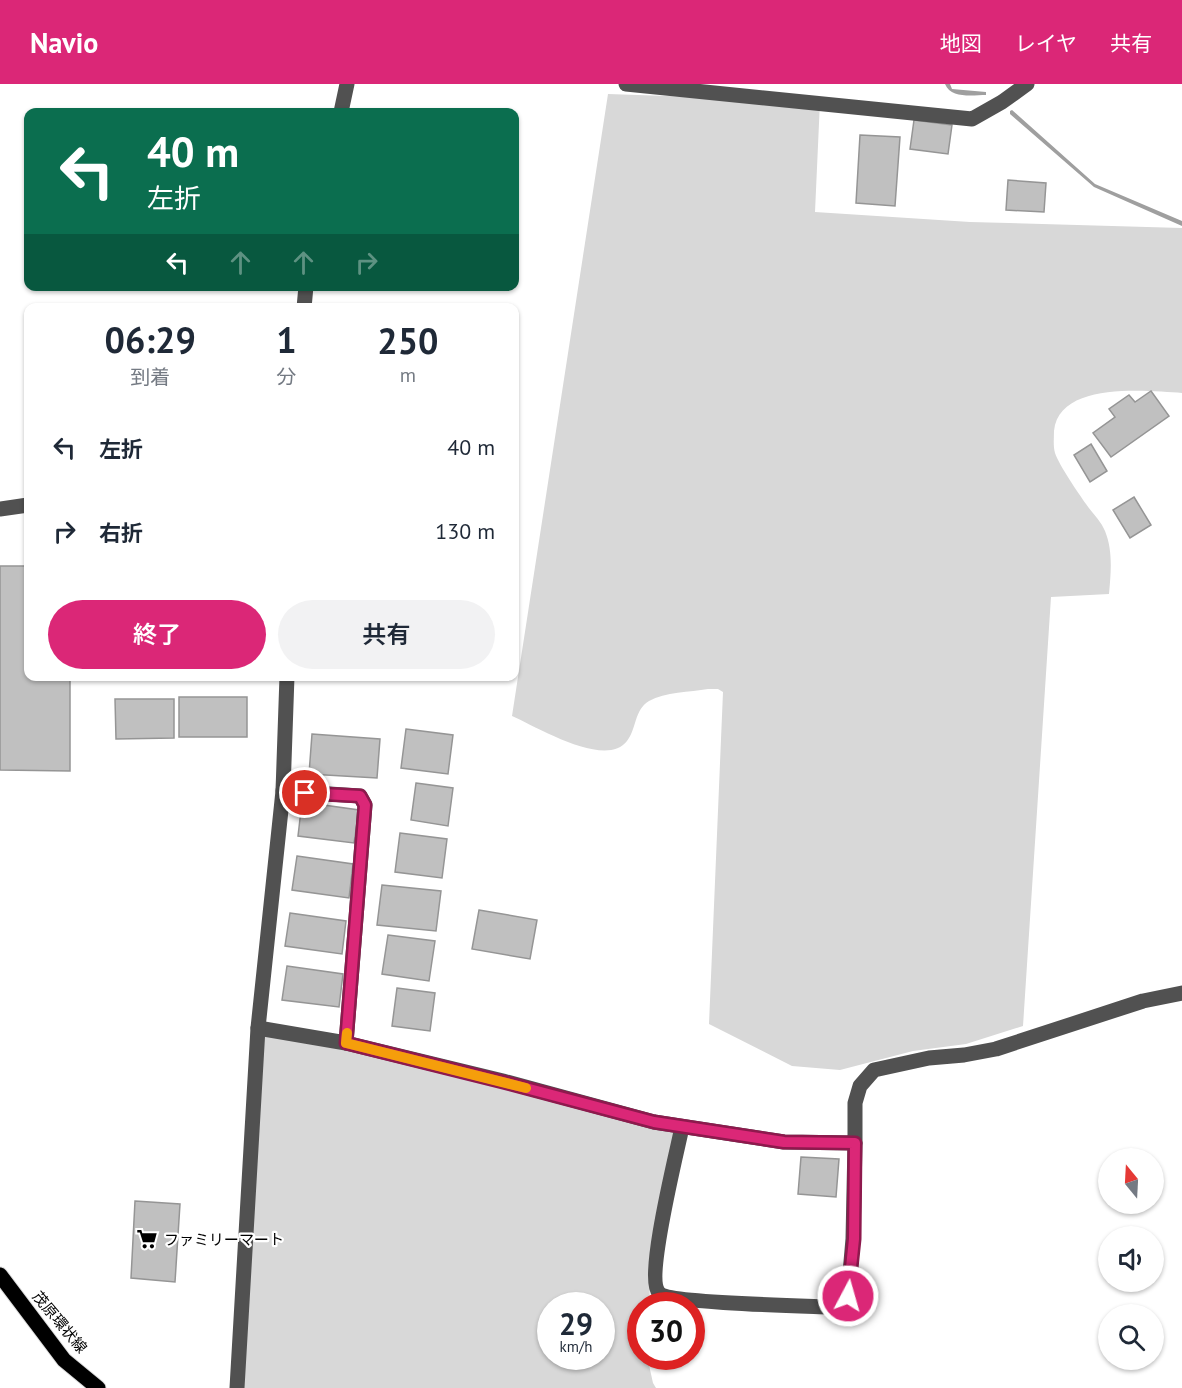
<!DOCTYPE html>
<html lang="ja">
<head>
<meta charset="utf-8">
<style>
	:root { --surface:#fff; --page:#f2f2f3; --text:#1f2937; --muted:#747a83; --accent:#db2777 }
	body { margin:0; font-family:"PT Sans","Noto Sans JP",sans-serif; background:var(--page); color:var(--text); height:100vh; display:flex; flex-direction:column; font-size:22px; white-space:nowrap }
	* { box-sizing:border-box; margin:0 }
	p { font-size:20px; color:var(--muted) }
	.icon { flex:none; width:33px; height:33px; fill:none; stroke:currentColor; stroke-width:2; stroke-linecap:round; stroke-linejoin:round }
	.map { position:relative; flex:1; overflow:hidden }
	.panel { position:absolute; left:24px; top:219px; width:495px; height:378px; display:flex; flex-direction:column; background:var(--surface); border-radius:12px; box-shadow:0 2px 4px #0004 }
	.panel>* { flex:none }
	.guide { position:absolute; left:24px; top:24px; width:495px; height:183px; border-radius:12px; box-shadow:0 2px 4px #0004; background:#0b6e4f; color:#fff; overflow:hidden }
	.needle { width:39px; rotate:342deg }
	.tools { position:absolute; left:1098px; top:1064px; display:grid; gap:12px }
	.tools a { display:grid; place-items:center; width:66px; height:66px; border-radius:50%; background:var(--surface); box-shadow:0 2px 4px #0004; font-size:30px }
	.speed { position:absolute; left:537px; top:1208px; display:flex; gap:12px; font-size:30px; font-weight:700; text-align:center }
	.speed>* { display:grid; place-content:center; width:78px; height:78px; border-radius:50%; background:var(--surface); box-shadow:0 2px 4px #0004; line-height:1 }
	.speed small { font-size:15px; font-weight:400 }
	.speed .limit { border:9px solid #d22; background:#fff; color:#111 }
	.pin { position:absolute; display:grid; place-items:center; width:51px; height:51px; color:#fff; margin:-26px; border:3px solid #fff; border-radius:50%; box-shadow:0 2px 6px #0007 }
	.me { position:absolute; width:66px; margin:-33px; rotate:6deg; stroke-linejoin:round; filter:drop-shadow(0 0 4px #0008) }
	.turn { display:flex; align-items:center; gap:21px; height:126px; padding:0 24px; font-size:27px }
	.turn .icon { width:78px; height:78px; stroke-width:2.5 }
	.turn b { display:block; font-size:42px; line-height:51px }
	.lanes { display:flex; align-items:center; height:57px; padding:0 24px; background:#0003; justify-content:center; gap:30px; direction:ltr }
	.lanes .off { opacity:.35 }
	.eta { display:flex; justify-content:space-evenly; align-items:center; height:102px; text-align:center }
	.eta b { font-size:36px; font-weight:600; line-height:42px }
	.button { display:flex; gap:12px; margin-top:auto; padding:12px 24px }
	.button a { flex:1; height:69px; border-radius:36px; background:var(--accent); color:#fff; font-size:24px; font-weight:600; line-height:69px; text-align:center }
	.button a+a { background:var(--page); color:var(--text) }
	ul { padding:0; list-style:none }
	li { display:flex; align-items:center; gap:18px; height:84px; padding:0 24px }
	li div { flex:1 }
	li b { display:block; font-size:22px }
	li em { font-style:normal }
	header { display:flex; align-items:center; gap:36px; box-sizing:border-box; height:84px; padding:0 30px; background:var(--accent); color:#fff }
	header strong { font-size:28px }
	nav { display:flex; gap:33px; margin-inline-start:auto; font-size:21px }
	.map>svg:first-child { display:block }
</style>
</head>
<body>
<header>
<strong>Navio</strong>
<nav><a>地図</a><a>レイヤ</a><a>共有</a></nav>
</header>
<div class="map">
<svg width="1182" height="1304" viewBox="0 0 1182 1304">
	<rect width="100%" height="100%" fill="#fff"/>
	<g fill="#d8d8d8" fill-rule="evenodd">
		<path d="M 608,10 L 820,17 L 815,128 L 970,138 L 1182,144 L 1182,309 C 1147,307 1059,297 1054,347 C 1054,354 1053,362 1055,369 C 1059,381 1079,410 1086,420 C 1092,429 1101,437 1105,447 C 1113,467 1111,488 1109,510 L 1051,513 L 1023,942 L 966,960 L 913,967 L 840,986 L 792,982 L 709,940 L 723,608 L 718,605 L 708,605 C 690,608 665,608 649,617 C 634,626 637,644 627,657 C 606,685 537,643 512,632 Z"/>
		<path d="M 258,944 L 682,1043 L 650,1202 L 649,1221 L 640,1221 L 640,1272 L 647,1272 L 653,1299 L 656,1304 L 244,1304 ZM 550,1221 L 602,1221 L 602,1272 L 550,1272 Z"/>
	</g>
	<g fill="#9f9f9f">
		<path d="M 945,0 L 950,0 L 952,5 L 986,8 L 986,11 C 973,11 951,15 945,0 Z"/>
		<path d="M 1012,26 L 1095,100 L 1182,137 L 1182,142 L 1094,103 L 1010,30 L 1010,27 Z"/>
	</g>
	<g fill="#c0c0c0" stroke="#959595" stroke-width="1.5">
		<path d="M 914,36 L 952,41 L 948,70 L 910,65 Z"/>
		<path d="M 860,51 L 900,53 L 895,122 L 856,119 Z"/>
		<path d="M 1008,96 L 1046,99 L 1044,128 L 1006,126 Z"/>
		<path d="M 1151,307 L 1169,332 L 1111,373 L 1093,349 L 1115,333 L 1109,325 L 1129,311 L 1135,318 Z"/>
		<path d="M 1091,360 L 1107,387 L 1090,398 L 1074,371 Z"/>
		<path d="M 1134,413 L 1151,441 L 1130,454 L 1113,426 Z"/>
		<path d="M 0,482 L 28,482 L 28,592 L 70,592 L 70,687 L 0,686 Z"/>
		<rect x="179" y="613" width="68" height="40"/>
		<path d="M 115,615 L 174,615 L 174,654 L 116,655 Z"/>
		<path d="M 406,645 L 453,651 L 448,690 L 401,684 Z"/>
		<path d="M 312,650 L 380,655 L 377,694 L 309,690 Z"/>
		<path d="M 416,699 L 453,704 L 448,742 L 411,736 Z"/>
		<path d="M 302,718 L 359,726 L 354,759 L 298,752 Z"/>
		<path d="M 400,749 L 447,755 L 442,794 L 395,788 Z"/>
		<path d="M 297,772 L 353,780 L 349,814 L 292,806 Z"/>
		<path d="M 382,801 L 441,807 L 436,847 L 377,841 Z"/>
		<path d="M 479,826 L 537,836 L 530,875 L 472,865 Z"/>
		<path d="M 290,829 L 346,837 L 342,870 L 285,862 Z"/>
		<path d="M 388,851 L 435,857 L 429,897 L 382,890 Z"/>
		<path d="M 287,882 L 343,890 L 339,923 L 282,916 Z"/>
		<path d="M 397,904 L 435,909 L 430,947 L 392,942 Z"/>
		<path d="M 801,1073 L 839,1075 L 836,1113 L 798,1110 Z"/>
		<path d="M 135,1117 L 180,1120 L 175,1198 L 131,1194 Z"/>
	</g>
	<g fill="none" stroke-linecap="round" stroke-linejoin="round">
		<g stroke="#dbdbdb" stroke-width="17">
			<path id="major" d="M 0,1191 L 64,1276 L 98,1304"/>
		</g>
		<g stroke="#515151" stroke-width="15">
			<path d="M 626,0 L 972,35 L 1002,18 L 1027,0"/>
			<path d="M 341,28 L 347,0"/>
			<path d="M 304,224 L 306,202"/>
			<path d="M 0,425 L 28,421"/>
			<path d="M 258,944 L 346,959 L 365,721 L 360,712 L 283,707"/>
			<path d="M 346,959 L 503,997 L 654,1038 L 784,1058 L 855,1059 L 855,1019 L 860,1002 L 874,986 L 929,974 L 964,971 L 996,965 L 1143,917 L 1182,909"/>
			<path d="M 682,1043 C 677,1068 645,1194 659,1209 C 669,1219 806,1222 829,1223 C 838,1222 843,1221 848,1212 L 853,1155 L 855,1059"/>
			<path d="M 237,1304 L 258,944 L 283,707 L 287,592"/>
		</g>
		<use href="#major" stroke="#000" stroke-width="15"/>
	</g>
	<g fill="none" stroke-linecap="round" stroke-linejoin="round">
		<g stroke="#8e194d" stroke-width="15">
			<path id="route" d="M 305,709 L 360,712 L 365,721 L 346,959 L 503,998 L 654,1038 L 784,1058 L 855,1059 L 854,1155 L 848,1212"/>
		</g>
		<use href="#route" stroke="#db2777" stroke-width="10"/>
		<path stroke="#f59e0b" stroke-width="10" d="M 347,949 L 346,959 L 526,1004"/>
	</g>
	<defs>
		<g id="supermarket-bare" transform="scale(1.62)"><path d="M-6-5.5h2.5l.6 2H6L4.5 2H-2.5L-4.4-4H-6ZM-1.5 3.2a1.3 1.3 0 1 0 .1 0ZM3 3.2a1.3 1.3 0 1 0 .1 0Z" fill="#000" stroke="#fff" stroke-width="2.5" paint-order="stroke"/></g>
	</defs>
	<g fill-rule="evenodd">
		<use href="#supermarket-bare" x="147" y="1155"/>
	</g>
	<g text-anchor="middle" dominant-baseline="central" stroke-width="4.5" stroke-linejoin="round" paint-order="stroke">
		<g font-size="15" fill="#000" stroke="#fff" text-anchor="start">
			<text x="164" y="1155">ファミリーマート</text>
		</g>
		<g font-size="15" fill="#000" stroke="#fff">
			<text transform="translate(60 1238) rotate(50)">茂原環状線</text>
		</g>
	</g>
</svg>
<div class="tools">
<a><svg class="needle" viewBox="-14 -14 28 28"><path d="M0-13l5 13h-10z" fill="#e53935"/><path d="M0 13l5-13h-10z" fill="#747a83"/></svg></a>
<a><svg class="icon" aria-label="sound" viewBox="0 0 24 24"><path d="M4 9h4l5-4v14l-5-4H4zM17 9q2 3 0 6"/></svg></a>
<a><svg class="icon" aria-label="search" viewBox="0 0 24 24"><circle cx="10" cy="10" r="6"/><path d="M15 15l6 6"/></svg></a>
</div>
<div class="speed"><div>29<small>km/h</small></div><div class="limit">30</div></div>
<div class="pin" style="left:305px;top:709px;background:#d93025"><svg class="icon" aria-label="arrive" viewBox="0 0 24 24"><path d="M6 21V4h12l-3 4 3 4H6"/></svg></div>
<svg class="me" style="left:848px;top:1212px" viewBox="-20 -20 40 40"><circle r="17" fill="#db2777" stroke="#fff" stroke-width="3"/><path d="M0-11L8 9 0 5-8 9z" fill="#fff"/></svg>
<div class="guide">
<div class="turn"><svg class="icon" aria-label="left" viewBox="0 0 24 24"><path d="M17 20v-9H6M10 6l-5 5 5 5"/></svg><div><b>40 m</b>左折</div></div>
<div class="lanes"><svg class="icon" aria-label="left" viewBox="0 0 24 24"><path d="M17 20v-9H6M10 6l-5 5 5 5"/></svg><svg class="icon off" aria-label="ahead" viewBox="0 0 24 24"><path d="M12 20V5M6 11l6-6 6 6"/></svg><svg class="icon off" aria-label="ahead" viewBox="0 0 24 24"><path d="M12 20V5M6 11l6-6 6 6"/></svg><svg class="icon off" aria-label="right" viewBox="0 0 24 24"><path d="M7 20v-9h11M14 6l5 5-5 5"/></svg></div>
</div>
<section class="panel">
<div class="eta">
<div><b>06:29</b><p>到着</p></div>
<div><b>1</b><p>分</p></div>
<div><b>250</b><p>m</p></div>
</div>
<ul>
<li><svg class="icon" aria-label="left" viewBox="0 0 24 24"><path d="M17 20v-9H6M10 6l-5 5 5 5"/></svg><div><b>左折</b></div><em>40 m</em></li>
<li><svg class="icon" aria-label="right" viewBox="0 0 24 24"><path d="M7 20v-9h11M14 6l5 5-5 5"/></svg><div><b>右折</b></div><em>130 m</em></li>
</ul>
<div class="button"><a>終了</a><a>共有</a></div>
</section>
</div>
</body>
</html>
